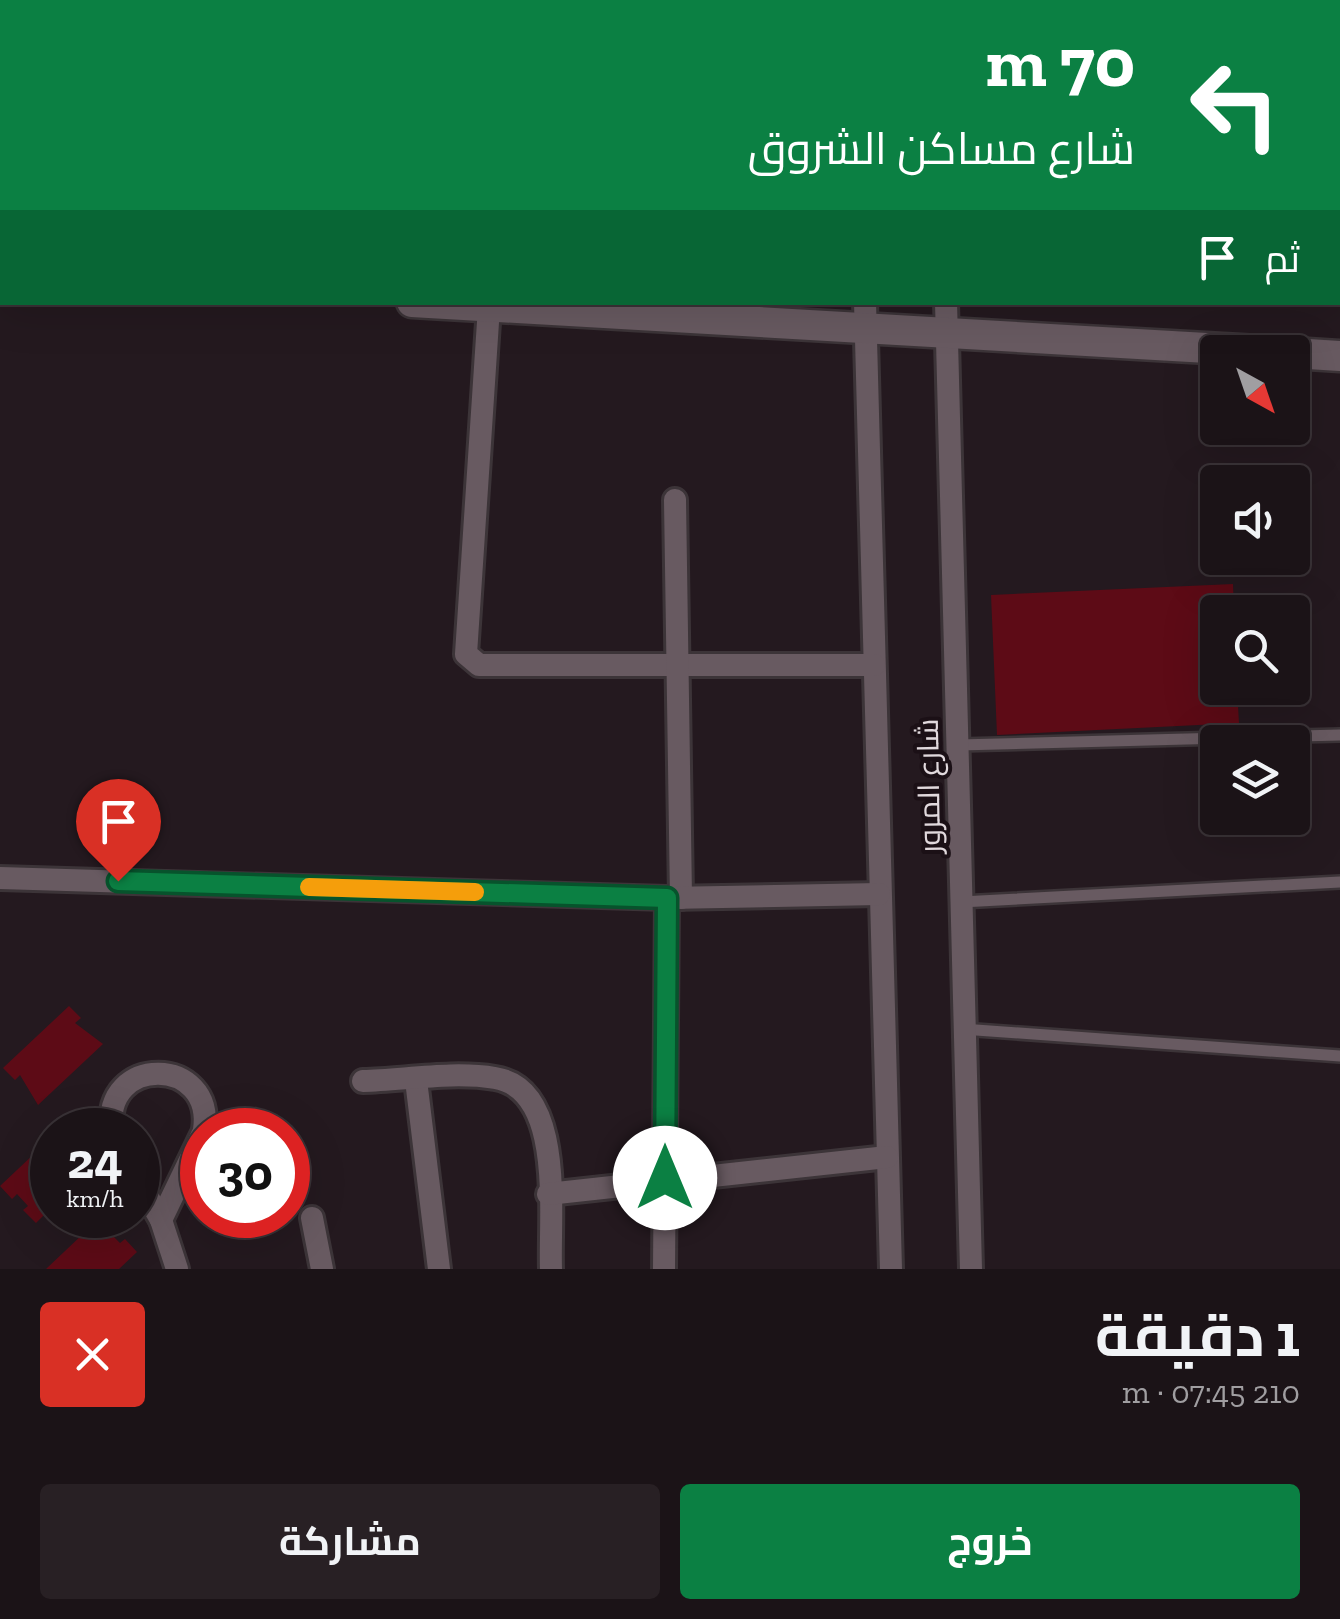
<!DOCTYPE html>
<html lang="ar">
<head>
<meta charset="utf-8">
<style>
	:root { --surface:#1b1317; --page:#282024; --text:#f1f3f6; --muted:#a09ea1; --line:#393236; --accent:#0b8043 }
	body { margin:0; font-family:"Zilla Slab",Cairo,serif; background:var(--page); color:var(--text); direction:rtl; height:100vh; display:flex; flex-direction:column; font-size:38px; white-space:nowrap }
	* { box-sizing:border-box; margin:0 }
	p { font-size:32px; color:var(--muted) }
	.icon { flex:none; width:55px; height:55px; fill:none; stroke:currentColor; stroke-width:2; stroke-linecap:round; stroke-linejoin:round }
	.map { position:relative; height:1269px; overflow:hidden; direction:ltr }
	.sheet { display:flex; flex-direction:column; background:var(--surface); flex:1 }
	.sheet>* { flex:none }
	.banner { position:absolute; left:0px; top:0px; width:1340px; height:305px; box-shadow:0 10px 40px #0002,0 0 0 2px var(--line); direction:rtl; background:#0b8043; color:#fff; overflow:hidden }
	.needle { width:65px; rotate:140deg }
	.controls { position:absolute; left:1200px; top:335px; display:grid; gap:20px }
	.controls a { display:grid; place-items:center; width:110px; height:110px; border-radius:10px; background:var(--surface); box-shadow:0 10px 40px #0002,0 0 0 2px var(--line); font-size:50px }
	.speed { position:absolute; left:30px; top:1108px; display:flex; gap:20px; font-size:50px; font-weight:700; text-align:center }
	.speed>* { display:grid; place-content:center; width:130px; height:130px; border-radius:50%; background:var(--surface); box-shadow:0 10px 40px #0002,0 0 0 2px var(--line); line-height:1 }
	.speed small { font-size:25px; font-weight:400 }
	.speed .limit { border:15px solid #d22; background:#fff; color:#111 }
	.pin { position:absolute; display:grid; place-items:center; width:85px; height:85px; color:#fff; margin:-102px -42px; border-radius:50% 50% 50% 0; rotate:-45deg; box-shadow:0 0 10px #0007 }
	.pin .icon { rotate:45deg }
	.me { position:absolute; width:110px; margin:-55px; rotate:0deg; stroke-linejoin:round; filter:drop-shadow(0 0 8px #0008) }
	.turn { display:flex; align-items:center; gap:35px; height:210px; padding:0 40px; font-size:45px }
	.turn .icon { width:130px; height:130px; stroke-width:2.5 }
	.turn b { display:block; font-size:70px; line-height:85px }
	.then { display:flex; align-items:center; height:95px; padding:0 40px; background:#0003; gap:20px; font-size:38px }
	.round { display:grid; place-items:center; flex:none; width:105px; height:105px; border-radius:10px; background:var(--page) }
	.headline { display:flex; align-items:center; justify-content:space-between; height:170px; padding:0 40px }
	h1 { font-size:60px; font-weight:700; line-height:75px }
	.action { display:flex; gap:20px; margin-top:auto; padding:20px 40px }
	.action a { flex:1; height:115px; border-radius:10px; background:var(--accent); color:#fff; font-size:40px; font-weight:700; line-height:115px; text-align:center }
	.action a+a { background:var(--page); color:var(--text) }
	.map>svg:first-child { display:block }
</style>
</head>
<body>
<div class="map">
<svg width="1340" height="1269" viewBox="0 0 1340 1269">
	<rect width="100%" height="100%" fill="#24191f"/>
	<g fill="#5d0b16">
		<path d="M 1233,584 L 1234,612 L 1218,612 L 1218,688 L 1237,688 L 1239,723 L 997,735 L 991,595 Z"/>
		<path d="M 69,1006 L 81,1018 L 75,1023 L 103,1044 L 38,1105 L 20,1075 L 15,1080 L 3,1068 Z"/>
		<path d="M 52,1137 L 52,1207 L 36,1223 L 23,1210 L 28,1206 L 17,1194 L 12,1199 L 0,1186 Z"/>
		<path d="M 103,1215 L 115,1226 L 109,1232 L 120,1243 L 125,1239 L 137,1252 L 119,1269 L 46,1269 Z"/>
	</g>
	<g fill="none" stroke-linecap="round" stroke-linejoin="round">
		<g stroke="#3c3438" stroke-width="16">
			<g id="lane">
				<path d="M 959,745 L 1340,735"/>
				<path d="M 961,902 L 1340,882"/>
				<path d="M 962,1029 L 1340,1056"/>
			</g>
		</g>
		<g stroke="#3c3438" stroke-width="28">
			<g id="street">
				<path d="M 856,0 L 856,2"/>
				<path d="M 936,0 L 936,2"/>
				<path d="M 1205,2 L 1205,0"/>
				<path d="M 1338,111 L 1340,111"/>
				<path d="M 865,302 L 891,1269"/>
				<path d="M 946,302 L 971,1269"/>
				<path d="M 489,307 L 466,654 L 479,665 L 874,665"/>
				<path d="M 675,500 L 681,898"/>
				<path d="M 0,878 L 667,898 L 879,894"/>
				<path d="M 416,1080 L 439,1269"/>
				<path d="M 363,1081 C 404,1080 453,1071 495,1078 C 565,1089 549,1215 551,1269"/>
				<path d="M 112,1130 C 102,1054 215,1056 204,1130"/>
				<path d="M 138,1180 L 161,1220 L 202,1135"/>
				<path d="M 548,1194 L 887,1157"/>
				<path d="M 312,1218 L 322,1269"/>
				<path d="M 161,1220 L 177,1269"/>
				<path d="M 664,1269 L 667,898"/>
			</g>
		</g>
		<g stroke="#3c3438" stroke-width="35">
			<g id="secondary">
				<path d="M 0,278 L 2,278"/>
				<path d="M 412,302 L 1277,352"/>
				<path d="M 1292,353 L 1340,356"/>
			</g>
		</g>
		<use href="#lane" stroke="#685a61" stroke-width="11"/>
		<use href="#street" stroke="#685a61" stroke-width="22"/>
		<use href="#secondary" stroke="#685a61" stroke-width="30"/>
		<g stroke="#b6aeb2" stroke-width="8" stroke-dasharray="12 12" stroke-linecap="butt">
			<path d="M 0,86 L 2,86"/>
			<path d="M 1338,169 L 1340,170"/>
		</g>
	</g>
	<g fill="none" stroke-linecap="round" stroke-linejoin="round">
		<g stroke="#07532c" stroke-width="25">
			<path id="route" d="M 118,881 L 667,898 L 665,1178"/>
		</g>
		<use href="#route" stroke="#0b8043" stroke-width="18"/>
		<path stroke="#f59e0b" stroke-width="18" d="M 309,887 L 475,892"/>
	</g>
	<g text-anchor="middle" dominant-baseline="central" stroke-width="8" stroke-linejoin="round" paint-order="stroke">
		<g font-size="30" fill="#e1d9dd" stroke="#1b1016">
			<text transform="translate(929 786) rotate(-91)">شارع المرور</text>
		</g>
	</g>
</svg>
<div class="controls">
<a><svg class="needle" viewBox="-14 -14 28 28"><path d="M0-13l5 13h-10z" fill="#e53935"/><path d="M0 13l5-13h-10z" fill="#a09ea1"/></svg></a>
<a><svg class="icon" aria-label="sound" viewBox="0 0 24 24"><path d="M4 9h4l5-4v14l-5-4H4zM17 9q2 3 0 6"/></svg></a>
<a><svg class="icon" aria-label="search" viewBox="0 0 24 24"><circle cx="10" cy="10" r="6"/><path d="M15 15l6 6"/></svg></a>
<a><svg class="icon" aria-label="layers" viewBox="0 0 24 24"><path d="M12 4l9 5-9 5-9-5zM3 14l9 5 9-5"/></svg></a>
</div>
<div class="speed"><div>24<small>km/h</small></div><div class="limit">30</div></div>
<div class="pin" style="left:118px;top:881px;background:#d93025"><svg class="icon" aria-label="arrive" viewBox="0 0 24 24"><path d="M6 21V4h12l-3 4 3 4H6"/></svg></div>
<svg class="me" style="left:665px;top:1178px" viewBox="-20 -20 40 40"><circle r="19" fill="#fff"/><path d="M0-13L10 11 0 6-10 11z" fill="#0b8043"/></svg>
<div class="banner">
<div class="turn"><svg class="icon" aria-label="left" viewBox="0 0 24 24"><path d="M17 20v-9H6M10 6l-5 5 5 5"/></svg><div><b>70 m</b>شارع مساكن الشروق</div></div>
<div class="then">ثم<svg class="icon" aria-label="arrive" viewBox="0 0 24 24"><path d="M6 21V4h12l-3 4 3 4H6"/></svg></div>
</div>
</div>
<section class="sheet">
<div class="headline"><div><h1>1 دقيقة</h1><p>210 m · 07:45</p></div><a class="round" style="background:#d93025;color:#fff"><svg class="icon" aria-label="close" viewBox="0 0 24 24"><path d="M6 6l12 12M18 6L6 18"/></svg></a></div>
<div class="action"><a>خروج</a><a>مشاركة</a></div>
</section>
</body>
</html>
